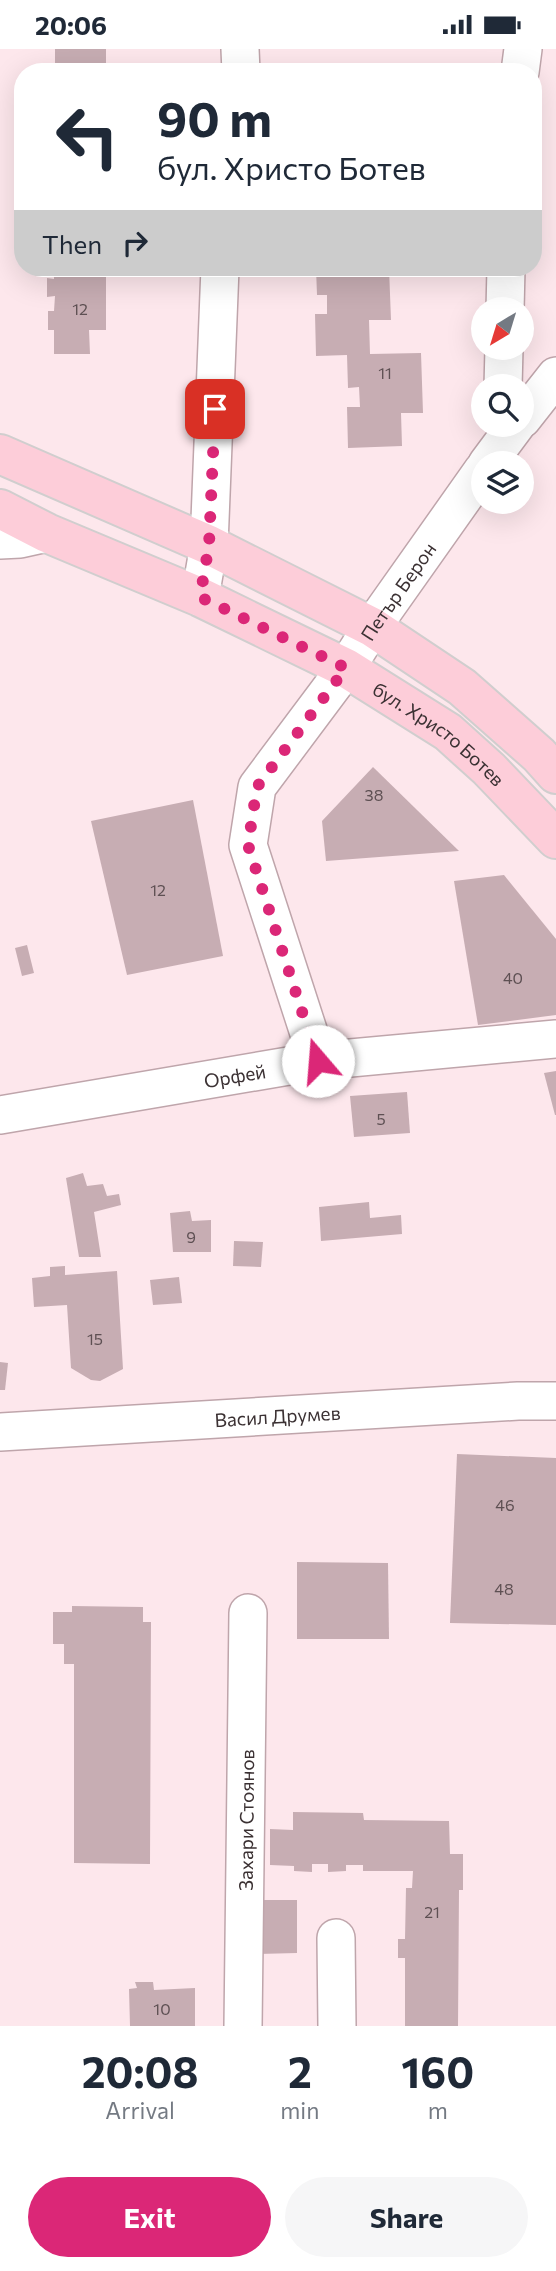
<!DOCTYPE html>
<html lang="en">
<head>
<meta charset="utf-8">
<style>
	:root { --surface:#fff; --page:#f6f6f7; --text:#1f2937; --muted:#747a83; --accent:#db2777 }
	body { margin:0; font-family:Commissioner,sans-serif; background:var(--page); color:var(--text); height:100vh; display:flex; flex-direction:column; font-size:26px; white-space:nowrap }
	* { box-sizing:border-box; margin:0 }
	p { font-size:23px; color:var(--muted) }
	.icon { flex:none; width:38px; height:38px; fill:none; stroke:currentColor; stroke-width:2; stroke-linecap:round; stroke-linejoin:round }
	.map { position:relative; height:1977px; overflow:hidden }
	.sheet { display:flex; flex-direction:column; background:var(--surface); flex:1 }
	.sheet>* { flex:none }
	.top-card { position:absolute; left:14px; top:14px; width:528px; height:214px; border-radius:28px; box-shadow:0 7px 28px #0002; background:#fff; color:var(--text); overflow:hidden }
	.needle { width:46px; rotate:218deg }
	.buttons { position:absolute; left:471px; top:248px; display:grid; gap:14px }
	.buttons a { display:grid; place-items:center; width:63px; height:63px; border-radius:50%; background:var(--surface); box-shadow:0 7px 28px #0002; font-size:35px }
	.pin { position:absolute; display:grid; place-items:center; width:60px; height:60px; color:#fff; margin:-30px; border-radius:14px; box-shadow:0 4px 10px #0006 }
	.me { position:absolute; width:77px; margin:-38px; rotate:342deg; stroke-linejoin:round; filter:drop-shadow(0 0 5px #0008) }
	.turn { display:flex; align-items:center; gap:24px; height:147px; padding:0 28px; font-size:32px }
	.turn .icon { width:91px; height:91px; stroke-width:2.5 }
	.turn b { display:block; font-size:49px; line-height:60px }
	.then { display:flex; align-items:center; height:66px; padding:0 28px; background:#0003; gap:14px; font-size:26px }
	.eta { display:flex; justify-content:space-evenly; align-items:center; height:119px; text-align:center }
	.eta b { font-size:42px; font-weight:700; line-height:49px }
	.cta { display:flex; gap:14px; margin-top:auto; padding:14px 28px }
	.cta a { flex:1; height:80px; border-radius:42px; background:var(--accent); color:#fff; font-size:28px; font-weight:700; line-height:80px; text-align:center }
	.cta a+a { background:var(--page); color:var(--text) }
	.status { display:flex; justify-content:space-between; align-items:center; height:49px; padding:0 35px; background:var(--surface); direction:ltr }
	.status svg { height:19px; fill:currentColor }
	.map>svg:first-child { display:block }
</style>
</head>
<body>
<div class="status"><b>20:06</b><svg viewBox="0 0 49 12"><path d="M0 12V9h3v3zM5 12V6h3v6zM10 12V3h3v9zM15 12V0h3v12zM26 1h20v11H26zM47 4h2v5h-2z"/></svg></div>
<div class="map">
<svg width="556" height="1977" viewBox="0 0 556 1977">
	<rect width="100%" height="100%" fill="#fde7ec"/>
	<g fill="#c7adb3">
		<rect x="55" y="0" width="51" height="23"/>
		<path d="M 54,219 L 106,219 L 106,281 L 89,281 L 90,305 L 54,305 L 54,281 L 48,281 L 48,262 L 54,262 L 55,247 L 47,248 L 47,229 L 54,230 Z"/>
		<path d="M 316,219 L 389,219 L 391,271 L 369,271 L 370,305 L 421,304 L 423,364 L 401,364 L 402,397 L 348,399 L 347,358 L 360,358 L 359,338 L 348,339 L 347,306 L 316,307 L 315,265 L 327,265 L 327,246 L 317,246 Z"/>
		<path d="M 373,718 L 459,802 L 326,812 L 322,772 Z"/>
		<path d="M 193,751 L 223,907 L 127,926 L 91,772 Z"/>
		<path d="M 504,826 L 556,890 L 556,966 L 478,976 L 454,832 Z"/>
		<path d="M 27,896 L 34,924 L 22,927 L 15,899 Z"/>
		<path d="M 556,1022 L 556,1066 L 555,1066 L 544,1024 Z"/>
		<path d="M 407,1043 L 410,1084 L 354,1088 L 350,1047 Z"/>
		<path d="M 83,1124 L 87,1137 L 103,1135 L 107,1147 L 119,1145 L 121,1156 L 94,1163 L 101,1208 L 79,1208 L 66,1129 Z"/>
		<path d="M 369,1153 L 370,1169 L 401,1166 L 402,1185 L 321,1192 L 319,1158 Z"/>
		<path d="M 190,1162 L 192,1172 L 211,1171 L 211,1203 L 173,1203 L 170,1164 Z"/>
		<path d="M 234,1192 L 263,1193 L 261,1218 L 233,1217 Z"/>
		<path d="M 65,1217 L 65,1226 L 117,1222 L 123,1320 L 100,1332 L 91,1331 L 71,1319 L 67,1256 L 34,1258 L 32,1229 L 50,1227 L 50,1218 Z"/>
		<path d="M 179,1228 L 182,1254 L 153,1256 L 150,1231 Z"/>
		<path d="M 0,1313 L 8,1314 L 5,1341 L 0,1341 Z"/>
		<path d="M 457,1405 L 556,1409 L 556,1576 L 450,1574 Z"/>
		<path d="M 297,1513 L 388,1514 L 389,1590 L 297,1590 Z"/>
		<path d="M 72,1557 L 143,1558 L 143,1573 L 151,1573 L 150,1815 L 74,1814 L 74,1615 L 64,1615 L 64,1595 L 53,1595 L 53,1563 L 72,1563 Z"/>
		<path d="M 293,1763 L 363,1764 L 364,1771 L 449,1772 L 450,1805 L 463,1805 L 463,1841 L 459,1841 L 458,1977 L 405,1977 L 405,1909 L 398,1909 L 398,1890 L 405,1890 L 406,1839 L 412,1839 L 413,1822 L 363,1822 L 363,1816 L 346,1816 L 346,1822 L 328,1823 L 328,1815 L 312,1815 L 312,1823 L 294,1822 L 294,1817 L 270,1816 L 270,1780 L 293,1781 Z"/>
		<path d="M 258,1851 L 297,1851 L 297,1904 L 258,1905 Z"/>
		<path d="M 135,1933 L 153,1933 L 154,1941 L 195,1939 L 195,1977 L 130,1977 L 129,1940 L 137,1939 Z"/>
	</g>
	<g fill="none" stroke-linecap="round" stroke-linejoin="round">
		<g stroke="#bfa5ab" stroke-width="40">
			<g id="minor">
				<path d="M 240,0 L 241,23"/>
				<path d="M 520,23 L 523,0"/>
				<path d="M 505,261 L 506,219"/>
				<path d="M 503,338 L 504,299"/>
				<path d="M 522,370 L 556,327"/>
				<path d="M 487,415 L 516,376"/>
				<path d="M 0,491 L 20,490 L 47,484"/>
				<path d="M 200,548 L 209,496 L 220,219"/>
				<path id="s1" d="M 318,1012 L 248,796 L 257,738 L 346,619 L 372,578 L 483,421"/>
				<path id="s2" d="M 0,1066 L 318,1012 L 556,990"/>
				<path id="s3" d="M 0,1383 L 518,1352 L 556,1352"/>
				<path d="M 336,1889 L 337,1977"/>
				<path id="s4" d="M 243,1977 L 248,1564"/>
			</g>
		</g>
		<g stroke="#d0cece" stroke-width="42">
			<g id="major">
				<path d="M 0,405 L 209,496 L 372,578 L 462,638 L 539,706 L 556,725"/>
				<path id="s5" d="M 0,460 L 47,484 L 200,548 L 346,619 L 448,683 L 489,720 L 556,790"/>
			</g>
		</g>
		<use href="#minor" stroke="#fff" stroke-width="37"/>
		<use href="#major" stroke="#fdcdd9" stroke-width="38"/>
	</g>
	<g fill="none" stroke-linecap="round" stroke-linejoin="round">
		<path stroke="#db2777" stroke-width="12" stroke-dasharray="0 21.6" d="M 215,360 L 209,496 L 200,548 L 346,619 L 257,738 L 248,796 L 318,1012"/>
	</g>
	<g text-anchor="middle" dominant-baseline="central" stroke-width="6" stroke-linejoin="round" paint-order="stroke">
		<g font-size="16" fill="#5e5053">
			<text x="80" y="259">12</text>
			<text x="385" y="323">11</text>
			<text x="374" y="745">38</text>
			<text x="158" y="840">12</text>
			<text x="513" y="928">40</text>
			<text x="381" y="1069">5</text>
			<text x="191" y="1187">9</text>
			<text x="95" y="1289">15</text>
			<text x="505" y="1455">46</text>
			<text x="504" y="1539">48</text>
			<text x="432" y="1862">21</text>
			<text x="162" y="1959">10</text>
		</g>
		<g font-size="19" fill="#3b3133" stroke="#fff">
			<text stroke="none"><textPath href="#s1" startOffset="527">Петър Берон</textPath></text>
			<text stroke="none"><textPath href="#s5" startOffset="495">бул. Христо Ботев</textPath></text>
			<text stroke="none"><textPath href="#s2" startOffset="238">Орфей</textPath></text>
			<text stroke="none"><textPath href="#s3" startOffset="278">Васил Друмев</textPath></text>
			<text stroke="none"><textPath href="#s4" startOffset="206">Захари Стоянов</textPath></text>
		</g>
	</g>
</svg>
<div class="buttons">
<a><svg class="needle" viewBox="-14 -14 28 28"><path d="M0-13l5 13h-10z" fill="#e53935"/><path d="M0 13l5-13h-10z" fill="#747a83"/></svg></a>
<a><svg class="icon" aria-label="search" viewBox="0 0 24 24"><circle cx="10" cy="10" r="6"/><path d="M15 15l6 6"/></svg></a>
<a><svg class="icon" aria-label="layers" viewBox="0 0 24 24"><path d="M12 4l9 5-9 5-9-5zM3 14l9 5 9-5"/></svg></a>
</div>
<div class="pin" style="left:215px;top:360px;background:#d93025"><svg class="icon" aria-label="arrive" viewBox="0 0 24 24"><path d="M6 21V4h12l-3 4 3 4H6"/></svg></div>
<svg class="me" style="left:318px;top:1012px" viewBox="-20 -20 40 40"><circle r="19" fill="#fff"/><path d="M0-13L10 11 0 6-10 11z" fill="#db2777"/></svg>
<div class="top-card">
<div class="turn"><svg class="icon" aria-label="left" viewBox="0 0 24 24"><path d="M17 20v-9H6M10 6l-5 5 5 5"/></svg><div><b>90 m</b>бул. Христо Ботев</div></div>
<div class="then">Then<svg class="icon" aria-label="right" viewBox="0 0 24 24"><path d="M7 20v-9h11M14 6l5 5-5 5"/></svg></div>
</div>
</div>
<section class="sheet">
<div class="eta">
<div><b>20:08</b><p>Arrival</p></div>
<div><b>2</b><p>min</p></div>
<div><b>160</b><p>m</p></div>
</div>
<div class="cta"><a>Exit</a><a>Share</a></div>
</section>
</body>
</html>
